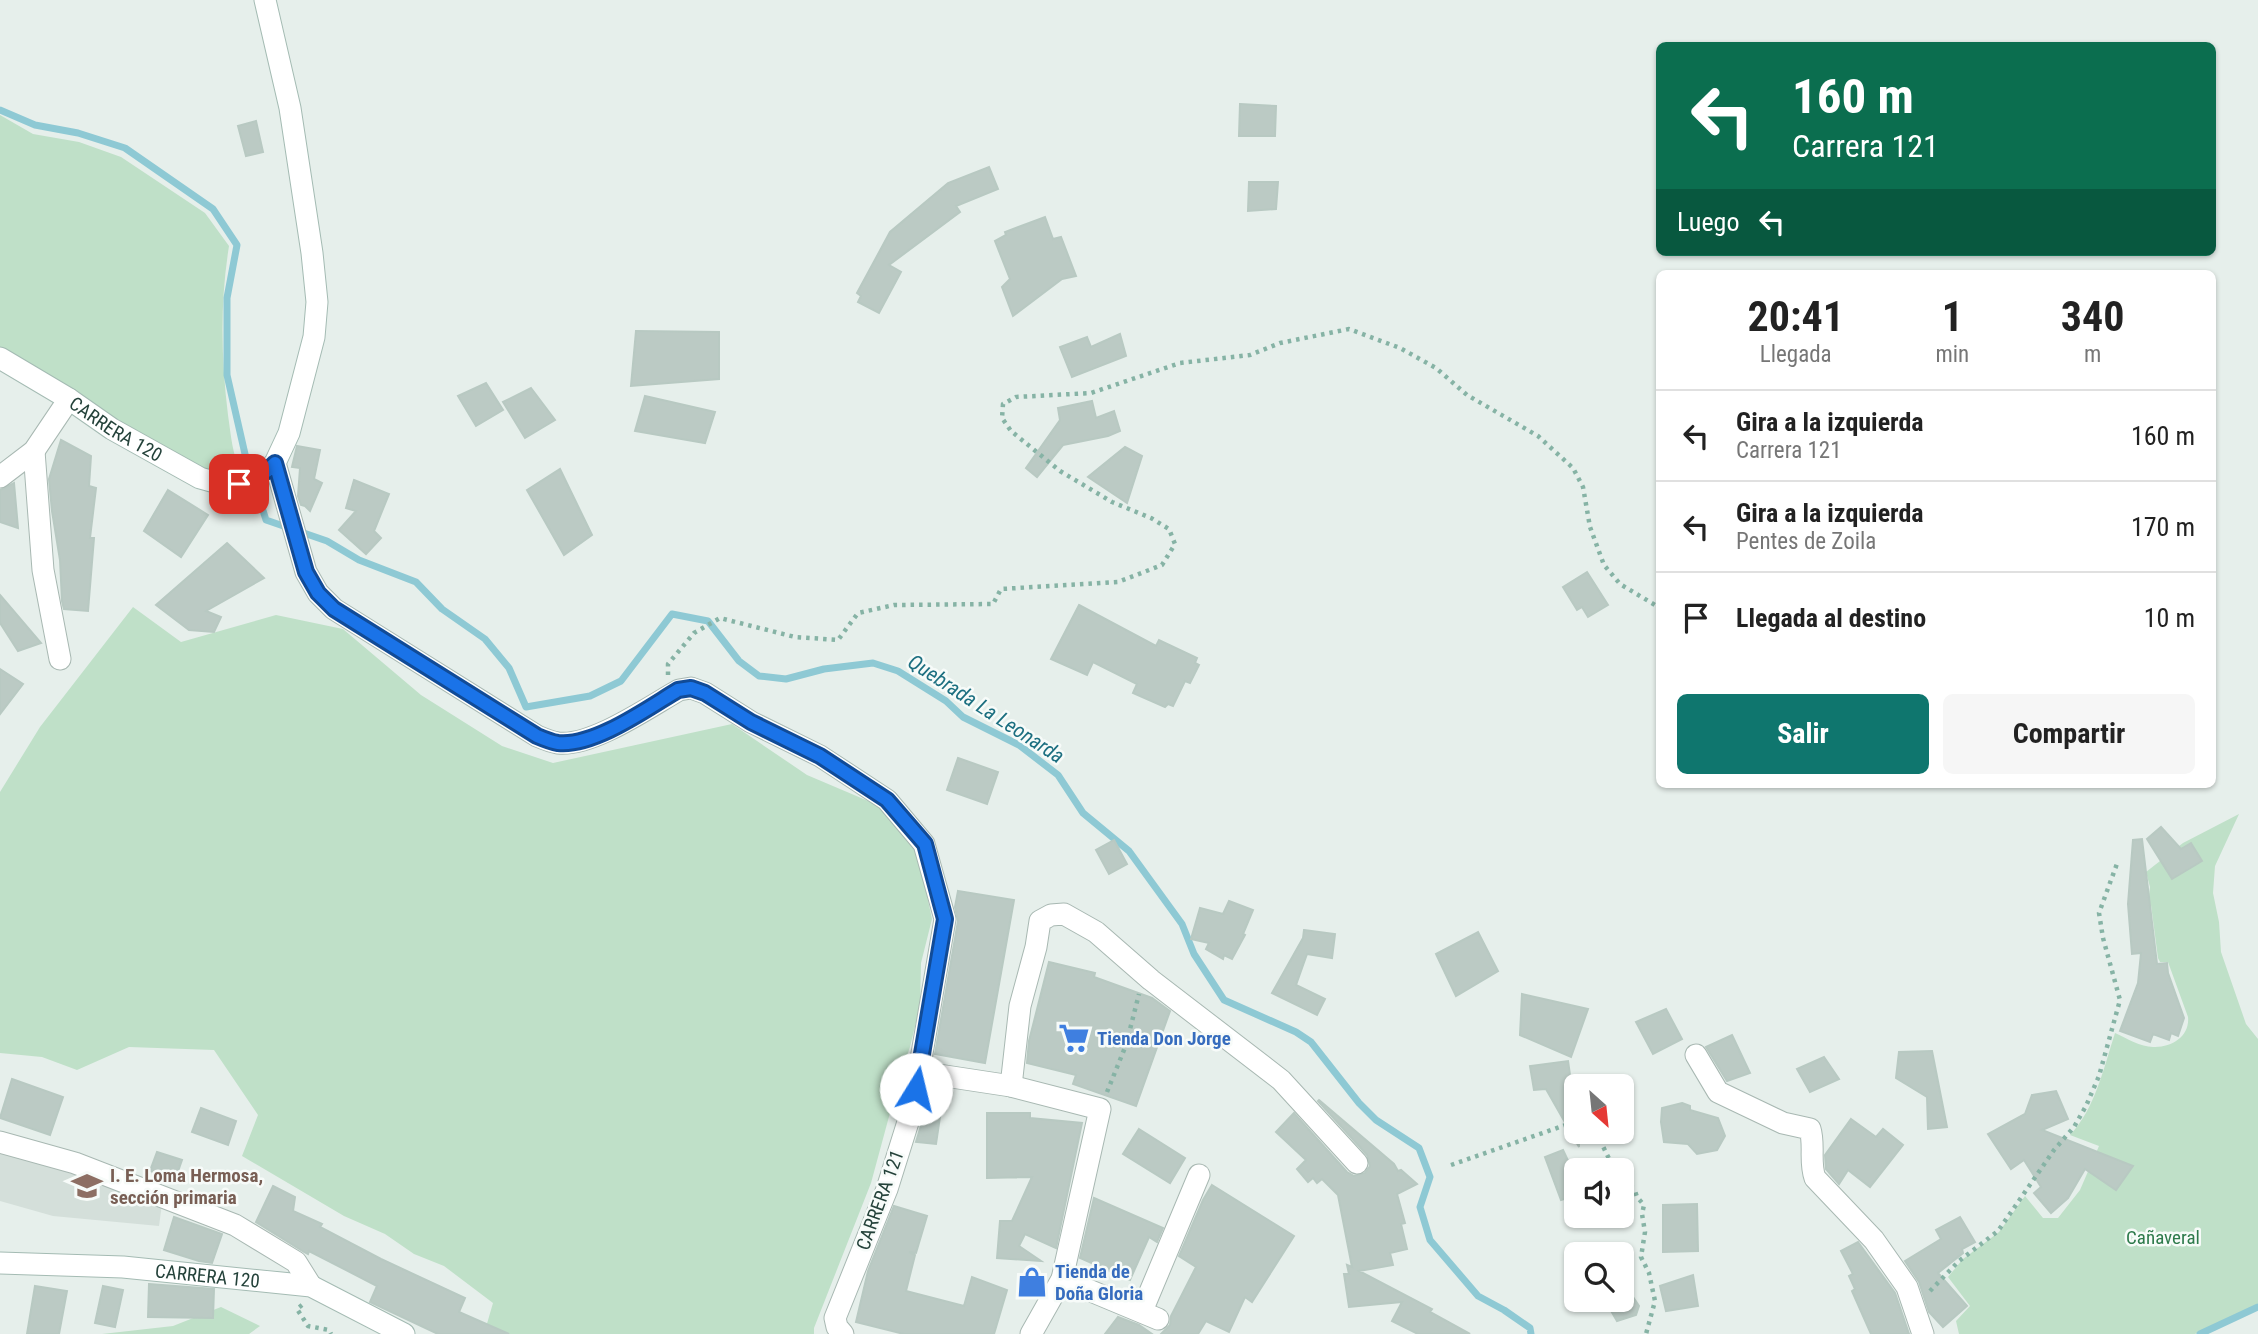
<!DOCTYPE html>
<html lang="es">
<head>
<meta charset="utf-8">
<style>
	:root { --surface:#fff; --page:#f6f6f6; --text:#222; --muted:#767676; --line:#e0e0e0; --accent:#0f766e }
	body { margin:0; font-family:"Roboto Condensed",sans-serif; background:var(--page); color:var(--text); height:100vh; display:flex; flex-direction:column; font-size:26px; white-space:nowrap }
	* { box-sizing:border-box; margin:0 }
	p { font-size:23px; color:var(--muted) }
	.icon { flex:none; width:38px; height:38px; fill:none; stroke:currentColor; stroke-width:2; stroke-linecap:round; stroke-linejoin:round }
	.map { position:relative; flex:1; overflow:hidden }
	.details { position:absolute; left:1656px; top:270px; width:560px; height:518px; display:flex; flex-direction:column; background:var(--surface); border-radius:10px; box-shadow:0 2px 5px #0004 }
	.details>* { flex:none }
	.banner { position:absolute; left:1656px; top:42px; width:560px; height:214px; border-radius:10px; box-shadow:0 2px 5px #0004; background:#0b6e4f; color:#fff; overflow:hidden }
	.needle { width:46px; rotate:153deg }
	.buttons { position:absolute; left:1564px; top:1074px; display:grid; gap:14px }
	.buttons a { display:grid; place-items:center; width:70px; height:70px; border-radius:10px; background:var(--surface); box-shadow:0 2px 5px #0004; font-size:35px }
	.pin { position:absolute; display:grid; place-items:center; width:60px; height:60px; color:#fff; margin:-30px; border-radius:14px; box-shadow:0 4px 10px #0006 }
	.me { position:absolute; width:77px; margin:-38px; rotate:9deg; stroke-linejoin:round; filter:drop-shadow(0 0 5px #0008) }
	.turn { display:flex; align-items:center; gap:24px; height:147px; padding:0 21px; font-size:32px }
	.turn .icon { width:91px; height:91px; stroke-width:2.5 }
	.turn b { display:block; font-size:49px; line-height:60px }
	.then { display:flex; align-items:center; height:66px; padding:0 21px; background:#0003; gap:14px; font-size:26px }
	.eta { display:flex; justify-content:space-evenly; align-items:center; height:119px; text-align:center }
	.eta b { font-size:42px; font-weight:700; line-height:49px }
	.primary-button { display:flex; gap:14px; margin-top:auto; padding:14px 21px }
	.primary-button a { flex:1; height:80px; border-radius:10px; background:var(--accent); color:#fff; font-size:28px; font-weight:700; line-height:80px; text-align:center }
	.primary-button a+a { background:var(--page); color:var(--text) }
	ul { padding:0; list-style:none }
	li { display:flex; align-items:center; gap:21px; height:91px; padding:0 21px; border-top:2px solid var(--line) }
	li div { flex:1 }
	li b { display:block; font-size:26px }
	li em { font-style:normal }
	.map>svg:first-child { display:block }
</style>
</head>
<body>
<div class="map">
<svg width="2258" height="1334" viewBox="0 0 2258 1334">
	<rect width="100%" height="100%" fill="#e6efeb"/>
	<path fill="#d4dfda" d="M 0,1153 L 65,1169 L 162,1204 L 159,1226 L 53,1216 L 0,1201 Z"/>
	<g fill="#bfe0c8">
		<path d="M 0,115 L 33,134 L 79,142 L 121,157 L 205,213 L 229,246 C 220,302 221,358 228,415 C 231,435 232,454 241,472 L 240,477 L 173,462 L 0,349 Z"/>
		<path d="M 133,607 L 181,642 L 276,615 L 343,629 L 421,695 L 502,746 L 553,763 L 732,724 L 807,775 L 880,806 L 918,854 L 932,919 L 921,963 L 920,1006 L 910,1047 L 900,1076 L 871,1183 L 814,1328 L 814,1334 L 484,1334 L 493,1303 L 444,1266 L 414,1254 L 385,1234 L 344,1216 L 242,1156 L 258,1115 L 214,1050 L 129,1047 L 77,1070 L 42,1057 L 0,1053 L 0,792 L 40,727 Z"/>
		<path d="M 2239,814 L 2215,866 L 2213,893 L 2219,922 L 2221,952 L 2246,1024 L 2258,1039 L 2258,1305 L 2195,1334 L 1959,1334 L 1956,1321 L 1970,1306 L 1948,1277 L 1963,1259 L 1999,1232 L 2025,1196 L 2043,1218 L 2058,1218 L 2080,1190 L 2099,1146 L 2070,1135 C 2095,1109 2104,1067 2115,1033 C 2126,1038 2141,1047 2153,1047 C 2172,1048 2190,1036 2188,1017 L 2168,962 L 2160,962 L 2158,958 L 2151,905 L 2148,904 L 2150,887 L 2146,872 L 2183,843 Z"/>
		<path d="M 221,1307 L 260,1326 L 249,1334 L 102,1334 L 173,1326 Z"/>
	</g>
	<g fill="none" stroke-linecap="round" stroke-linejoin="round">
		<g stroke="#8ec9d4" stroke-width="7">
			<path d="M 0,110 L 35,125 L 78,133 L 125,148 L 213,209 L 237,245 L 227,298 L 227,375 L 245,454 L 266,520 L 327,541 L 359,560 L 416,582 L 442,609 L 485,639 L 509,668 L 526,707 L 590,696 L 621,681 L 672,614 L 708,621 L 739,661 L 759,676 L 786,679 L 824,669 L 873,663 L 898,671 L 946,701 L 963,717 L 1019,745 L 1058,775 L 1083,813 L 1129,851 L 1182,924 L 1194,954 L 1224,1000 L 1296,1032 L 1311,1042 L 1359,1103 L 1376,1120 L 1419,1148 L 1430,1177 L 1420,1207 L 1430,1240 L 1478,1296 L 1504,1310 L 1530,1328 L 1531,1334"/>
			<path d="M 2200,1334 L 2258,1307"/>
		</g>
	</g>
	<g fill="#bbcac4" stroke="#b8c9c2" stroke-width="2">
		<path d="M 1240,104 L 1276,106 L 1275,136 L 1239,136 Z"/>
		<path d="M 256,121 L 263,152 L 246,156 L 238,126 Z"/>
		<path d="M 989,167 L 998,189 L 956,206 L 960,212 L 889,265 L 901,272 L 879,313 L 858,302 L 861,296 L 857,293 L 890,232 L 948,183 Z"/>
		<path d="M 1249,182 L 1278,182 L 1276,209 L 1248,211 Z"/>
		<path d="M 1045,217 L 1053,239 L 1061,237 L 1076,276 L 1062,279 L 1013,316 L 1002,287 L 1010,279 L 995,241 L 1006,235 L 1005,232 Z"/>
		<path d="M 636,331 L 719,332 L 719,379 L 631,386 Z"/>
		<path d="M 1120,334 L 1126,356 L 1072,377 L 1060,347 L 1087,337 L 1091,347 Z"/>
		<path d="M 486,383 L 503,410 L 476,426 L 458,396 Z"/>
		<path d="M 531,388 L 555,420 L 525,438 L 503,402 Z"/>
		<path d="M 645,396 L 715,412 L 705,443 L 635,431 Z"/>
		<path d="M 1092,401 L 1096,418 L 1114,411 L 1120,431 L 1108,436 L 1063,445 L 1037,477 L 1026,468 L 1060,420 L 1058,408 Z"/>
		<path d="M 61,440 L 91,456 L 89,486 L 96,488 L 90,538 L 94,538 L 88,611 L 64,609 L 62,601 L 60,560 L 52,511 L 49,479 Z"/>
		<path d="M 297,446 L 320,450 L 314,479 L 322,483 L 310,511 L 305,506 L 301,505 L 298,496 L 300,468 L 292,467 Z"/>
		<path d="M 1125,447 L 1142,456 L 1127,503 L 1088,477 Z"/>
		<path d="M 560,469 L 592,535 L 564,555 L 527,490 Z"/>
		<path d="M 354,480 L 389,494 L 374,531 L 381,538 L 366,554 L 339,530 L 356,511 L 346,508 Z"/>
		<path d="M 14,483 L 18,528 L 0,522 L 0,490 Z"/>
		<path d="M 168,490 L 208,515 L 181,557 L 144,531 Z"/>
		<path d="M 227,543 L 264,578 L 206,611 L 221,617 L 214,632 L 189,630 L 156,605 Z"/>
		<path d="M 1587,572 L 1608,605 L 1588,617 L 1582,607 L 1577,610 L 1563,587 Z"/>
		<path d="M 0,595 L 41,643 L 18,651 L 0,623 Z"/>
		<path d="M 1079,605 L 1156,646 L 1159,640 L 1197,658 L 1195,663 L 1199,665 L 1190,683 L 1185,681 L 1173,706 L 1168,704 L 1165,707 L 1133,693 L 1137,684 L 1093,662 L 1087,675 L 1051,659 Z"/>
		<path d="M 0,669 L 23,684 L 0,714 Z"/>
		<path d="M 958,758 L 998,772 L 987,804 L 947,790 Z"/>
		<path d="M 2161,827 L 2181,849 L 2191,843 L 2202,861 L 2172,879 L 2147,839 Z"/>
		<path d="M 2142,839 L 2157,964 L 2167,963 L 2168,973 L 2184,1018 L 2178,1036 L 2171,1033 L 2169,1040 L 2153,1034 L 2150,1042 L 2120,1031 L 2138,983 L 2141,953 L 2132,954 L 2128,904 L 2133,840 Z"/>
		<path d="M 1114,840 L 1127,864 L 1109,874 L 1096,850 Z"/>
		<path d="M 958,891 L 1014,900 L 985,1063 L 935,1054 L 958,921 L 955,907 Z"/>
		<path d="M 1229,901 L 1253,910 L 1243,934 L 1245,935 L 1232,959 L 1224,955 L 1223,959 L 1206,949 L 1209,943 L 1191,939 L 1200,908 L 1223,914 Z"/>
		<path d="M 1304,930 L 1335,934 L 1332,958 L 1307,954 L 1296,985 L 1325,999 L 1317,1015 L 1272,993 L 1303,938 Z"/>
		<path d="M 1478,932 L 1498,971 L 1456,996 L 1436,954 Z"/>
		<path d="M 1049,962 L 1095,973 L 1094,977 L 1152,998 L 1170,1011 L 1136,1106 L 1073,1084 L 1076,1075 L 1027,1063 L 1029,1041 Z"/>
		<path d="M 1522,994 L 1588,1009 L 1571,1057 L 1520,1035 Z"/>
		<path d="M 1666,1009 L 1682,1039 L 1653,1054 L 1636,1022 Z"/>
		<path d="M 1732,1035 L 1750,1073 L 1727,1081 L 1706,1047 Z"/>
		<path d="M 1932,1051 L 1947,1127 L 1928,1129 L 1927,1097 L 1896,1078 L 1899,1052 Z"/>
		<path d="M 1824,1057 L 1839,1079 L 1810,1092 L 1797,1069 Z"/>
		<path d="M 1568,1061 L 1573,1096 L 1577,1094 L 1579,1147 L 1546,1089 L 1534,1090 L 1530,1066 Z"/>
		<path d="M 12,1079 L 63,1097 L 50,1135 L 0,1118 Z"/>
		<path d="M 2056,1091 L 2068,1119 L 2042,1130 L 2133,1166 L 2116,1190 L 2085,1169 L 2068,1198 L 2051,1213 L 2034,1193 L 2041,1187 L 2024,1160 L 2011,1169 L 1988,1134 L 2025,1114 L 2032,1095 Z"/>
		<path d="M 1319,1100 L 1394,1164 L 1398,1171 L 1401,1170 L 1417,1184 L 1397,1194 L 1405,1223 L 1401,1224 L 1407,1249 L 1390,1253 L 1393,1265 L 1359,1271 L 1432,1309 L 1430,1312 L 1470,1334 L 1418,1334 L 1392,1321 L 1402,1302 L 1349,1307 L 1344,1274 L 1349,1274 L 1347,1265 L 1352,1267 L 1338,1195 L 1322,1179 L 1317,1183 L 1313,1178 L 1308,1182 L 1297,1169 L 1306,1160 L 1276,1132 L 1294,1113 L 1347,1172 L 1354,1176 L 1365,1173 L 1370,1166 L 1367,1155 L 1318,1101 Z"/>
		<path d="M 1682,1103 L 1690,1106 L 1690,1110 L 1718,1118 L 1725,1136 L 1717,1150 L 1697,1154 L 1688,1144 L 1664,1142 L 1661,1122 L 1662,1108 Z"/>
		<path d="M 201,1108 L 236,1121 L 228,1145 L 192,1132 Z"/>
		<path d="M 987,1113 L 1030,1113 L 1030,1118 L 1082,1123 L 1056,1248 L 1025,1234 L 1019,1246 L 1041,1261 L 997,1258 L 1000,1221 L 1012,1221 L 1032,1177 L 987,1178 Z"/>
		<path d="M 924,1116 L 940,1117 L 936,1144 L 916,1142 Z"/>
		<path d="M 1851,1119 L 1876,1137 L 1883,1129 L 1903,1145 L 1870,1187 L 1848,1170 L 1839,1184 L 1826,1169 L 1825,1155 Z"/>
		<path d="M 1139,1129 L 1185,1158 L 1170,1183 L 1123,1154 Z"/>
		<path d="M 1563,1150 L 1572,1169 L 1577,1167 L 1577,1195 L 1561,1200 L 1545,1157 Z"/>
		<path d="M 157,1152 L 182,1160 L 175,1180 L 150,1171 Z"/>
		<path d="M 1212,1185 L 1294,1236 L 1252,1302 L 1245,1297 L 1229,1332 L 1206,1321 L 1198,1334 L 1161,1334 L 1170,1325 L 1171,1316 L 1196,1267 L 1179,1256 L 1203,1200 Z"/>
		<path d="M 273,1186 L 295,1197 L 293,1211 L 322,1224 L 320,1227 L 381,1259 L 465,1298 L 459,1312 L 509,1334 L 438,1334 L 370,1302 L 377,1286 L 309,1251 L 308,1254 L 304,1252 L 256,1222 Z"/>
		<path d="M 1094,1198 L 1163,1228 L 1157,1242 L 1149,1237 L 1130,1280 L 1080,1258 Z"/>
		<path d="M 1697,1204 L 1698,1251 L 1663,1252 L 1663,1205 Z"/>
		<path d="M 894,1206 L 927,1216 L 916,1253 L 909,1252 L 915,1255 L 906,1291 L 964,1306 L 972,1277 L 1007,1290 L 994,1334 L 904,1334 L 856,1322 L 868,1271 Z"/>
		<path d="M 174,1217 L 222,1234 L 212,1263 L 199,1261 L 164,1250 Z"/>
		<path d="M 1960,1217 L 1975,1242 L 1962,1249 L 1963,1253 L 1938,1273 L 1967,1306 L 1943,1327 L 1929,1312 L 1919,1282 L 1905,1261 L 1941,1239 L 1936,1230 Z"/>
		<path d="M 1858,1242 L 1895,1293 L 1909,1334 L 1871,1334 L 1852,1291 L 1855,1289 L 1849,1276 L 1853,1274 L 1841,1251 Z"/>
		<path d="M 1693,1275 L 1698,1306 L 1666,1311 L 1660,1286 Z"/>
		<path d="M 149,1284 L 214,1289 L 213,1318 L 148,1317 Z"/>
		<path d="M 35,1286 L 67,1291 L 59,1334 L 27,1334 Z"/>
		<path d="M 103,1286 L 123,1290 L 115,1327 L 95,1323 Z"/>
		<path d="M 1629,1291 L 1639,1306 L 1636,1315 L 1617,1321 L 1606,1302 L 1622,1300 L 1622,1294 Z"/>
		<path d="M 1118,1317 L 1139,1325 L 1152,1334 L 1105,1334 Z"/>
	</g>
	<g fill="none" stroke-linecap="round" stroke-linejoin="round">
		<g stroke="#a8b8b2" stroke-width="23">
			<g id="street">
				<path d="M 34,451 L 43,570 L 60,659"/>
				<path d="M 275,463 L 306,572 L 318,593 L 334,609 L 537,736 C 544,739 551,742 558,743 C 592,747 649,707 679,690 L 691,688 L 705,693 L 751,722 L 820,756 L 887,800 L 924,844 L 945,919 L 913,1106 L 887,1189 L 835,1318 L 837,1327 L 843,1334"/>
				<path d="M 0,477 L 34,451 L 69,399"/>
				<path d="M 1696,1055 L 1718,1092 L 1783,1123 L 1810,1129 C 1815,1145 1809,1162 1815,1178 L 1874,1240 L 1907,1287 L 1923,1334"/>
				<path d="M 919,1072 L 1011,1086 L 1100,1109 L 1062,1279 L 1031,1334"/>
				<path d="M 1011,1086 L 1020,1006 L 1036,947 L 1040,921 L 1051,915 L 1064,914 L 1096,932 L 1151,980 L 1281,1080 L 1357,1163"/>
				<path d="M 0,1142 L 75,1163 L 235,1225 L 296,1262 L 311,1286"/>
				<path d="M 1062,1279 L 1158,1319"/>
				<path d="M 1142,1311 L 1199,1175"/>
			</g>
		</g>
		<g stroke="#a4bbb3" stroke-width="23">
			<g id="secondary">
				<path id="s1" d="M 0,358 L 69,399 L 112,429 L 200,478 L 218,483 L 239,484 L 267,471 L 275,463 L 289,433 L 314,337 L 317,302 L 312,253 L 290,108 L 265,0"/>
				<path id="s2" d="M 0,1263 L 123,1267 L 311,1286 L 404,1334"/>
			</g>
		</g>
		<g stroke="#86b3a5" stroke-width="4.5" stroke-dasharray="3.5 5" stroke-linecap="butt">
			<path d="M 668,675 L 668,664 L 694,633 L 720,618 L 795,637 L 838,640 L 858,613 L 894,605 L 993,604 L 1001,589 L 1118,582 L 1162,565 L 1175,544 L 1169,529 L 1151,518 L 1112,502 L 1060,471 L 1011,431 L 1002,418 L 1003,404 L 1016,397 L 1091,393 L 1180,363 L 1250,355 L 1280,343 L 1349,329 L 1400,348 L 1436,368 L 1467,395 L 1538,436 L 1573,468 L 1583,487 L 1590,527 L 1604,565 L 1620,584 L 1655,605 L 1659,604"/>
			<path d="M 1107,1092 L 1126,1045 L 1139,994"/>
			<path d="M 1596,1132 L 1615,1171"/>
			<path d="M 1451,1165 L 1577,1121"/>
			<path d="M 1622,1185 L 1634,1188 L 1637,1197 L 1644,1205 L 1642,1214 L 1645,1232 L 1641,1257 L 1649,1273 L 1655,1301 L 1646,1334"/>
			<path d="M 1930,1291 L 1959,1261 L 1998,1231 L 2054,1150 L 2074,1127 L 2086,1106 L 2099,1076 L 2120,1000 L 2103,938 L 2099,913 L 2118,861"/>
			<path d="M 302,1305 L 297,1309 L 308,1326 L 329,1330 L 331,1334"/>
		</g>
		<use href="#street" stroke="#fff" stroke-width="21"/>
		<use href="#secondary" stroke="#fff" stroke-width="21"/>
	</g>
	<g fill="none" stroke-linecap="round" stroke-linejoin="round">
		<g stroke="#114b97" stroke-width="18">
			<path id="route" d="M 239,484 L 267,471 L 275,463 L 306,572 L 318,593 L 334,609 L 537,736 C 544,739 551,742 558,743 C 594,747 648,708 678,690 L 691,688 L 705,693 L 751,722 L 820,756 L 887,800 L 925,844 L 945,919 L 916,1089"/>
		</g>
		<use href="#route" stroke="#1a73e8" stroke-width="12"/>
	</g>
	<defs>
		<g id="supermarket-bare" transform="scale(2.415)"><path d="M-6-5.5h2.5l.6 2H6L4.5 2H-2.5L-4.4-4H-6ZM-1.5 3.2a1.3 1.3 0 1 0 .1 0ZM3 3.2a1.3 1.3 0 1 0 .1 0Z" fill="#3f7fe0" stroke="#f7fbf9" stroke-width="2.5" paint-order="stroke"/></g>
		<g id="school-bare" transform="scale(2.415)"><path d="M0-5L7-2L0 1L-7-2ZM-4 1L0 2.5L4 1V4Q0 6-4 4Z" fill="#8d6e63" stroke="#f7fbf9" stroke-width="2.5" paint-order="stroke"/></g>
		<g id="shop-bare" transform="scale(2.415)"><path d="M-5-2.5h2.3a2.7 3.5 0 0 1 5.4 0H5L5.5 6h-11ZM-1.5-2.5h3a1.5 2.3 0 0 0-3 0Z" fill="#3f7fe0" stroke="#f7fbf9" stroke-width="2.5" paint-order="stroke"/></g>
	</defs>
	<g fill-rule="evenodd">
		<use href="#supermarket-bare" x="1074" y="1038"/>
		<use href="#school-bare" x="87" y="1186"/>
		<use href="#shop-bare" x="1032" y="1282"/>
	</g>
	<g text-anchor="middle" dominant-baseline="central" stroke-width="5" stroke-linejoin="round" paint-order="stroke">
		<g font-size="19" fill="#24423a" stroke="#f7fbf9">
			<text stroke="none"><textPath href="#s1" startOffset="136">CARRERA 120</textPath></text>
			<text transform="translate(880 1200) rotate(-70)">CARRERA 121</text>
			<text stroke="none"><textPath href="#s2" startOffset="208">CARRERA 120</textPath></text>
		</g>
		<g font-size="19" font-weight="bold" fill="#366cbe" stroke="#f7fbf9" text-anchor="start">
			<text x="1097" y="1038">Tienda Don Jorge</text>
			<text x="1055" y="1271">Tienda de<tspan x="1055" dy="22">Doña Gloria</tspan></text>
		</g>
		<g font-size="19" font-weight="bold" fill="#785e54" stroke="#f7fbf9" text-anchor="start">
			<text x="110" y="1175">I. E. Loma Hermosa,<tspan x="110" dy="22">sección primaria</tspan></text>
		</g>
		<g font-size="19" fill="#2d7a4b" stroke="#f7fbf9">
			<text x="2163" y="1237">Cañaveral</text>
		</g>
		<g font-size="21" font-style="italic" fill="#1c6f80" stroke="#f7fbf9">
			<text transform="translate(986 709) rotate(33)">Quebrada La Leonarda</text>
		</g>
	</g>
</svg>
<div class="buttons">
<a><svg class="needle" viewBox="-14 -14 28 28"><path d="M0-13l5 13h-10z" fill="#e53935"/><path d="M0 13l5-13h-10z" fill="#767676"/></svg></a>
<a><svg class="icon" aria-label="sound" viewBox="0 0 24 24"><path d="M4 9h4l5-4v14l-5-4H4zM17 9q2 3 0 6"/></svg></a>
<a><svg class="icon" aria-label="search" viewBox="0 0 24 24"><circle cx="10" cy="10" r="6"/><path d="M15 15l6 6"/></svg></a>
</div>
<div class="pin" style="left:239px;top:484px;background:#d93025"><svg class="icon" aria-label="arrive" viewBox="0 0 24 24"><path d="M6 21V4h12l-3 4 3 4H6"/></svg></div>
<svg class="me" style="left:916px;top:1089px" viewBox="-20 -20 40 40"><circle r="19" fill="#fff"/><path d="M0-13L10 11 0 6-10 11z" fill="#1a73e8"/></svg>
<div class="banner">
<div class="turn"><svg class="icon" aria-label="left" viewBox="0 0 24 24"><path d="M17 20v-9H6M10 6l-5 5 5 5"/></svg><div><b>160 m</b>Carrera 121</div></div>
<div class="then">Luego<svg class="icon" aria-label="left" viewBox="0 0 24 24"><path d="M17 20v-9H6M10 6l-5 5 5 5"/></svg></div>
</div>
<section class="details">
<div class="eta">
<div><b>20:41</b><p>Llegada</p></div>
<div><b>1</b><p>min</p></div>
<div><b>340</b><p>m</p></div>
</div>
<ul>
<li><svg class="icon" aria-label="left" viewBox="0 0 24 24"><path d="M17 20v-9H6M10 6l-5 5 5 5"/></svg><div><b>Gira a la izquierda</b><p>Carrera 121</p></div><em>160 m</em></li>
<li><svg class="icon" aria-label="left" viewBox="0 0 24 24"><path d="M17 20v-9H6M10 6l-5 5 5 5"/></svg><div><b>Gira a la izquierda</b><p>Pentes de Zoila</p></div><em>170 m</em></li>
<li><svg class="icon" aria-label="arrive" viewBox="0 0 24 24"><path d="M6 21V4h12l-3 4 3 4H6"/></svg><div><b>Llegada al destino</b></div><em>10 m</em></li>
</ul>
<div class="primary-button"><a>Salir</a><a>Compartir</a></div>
</section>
</div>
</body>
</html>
